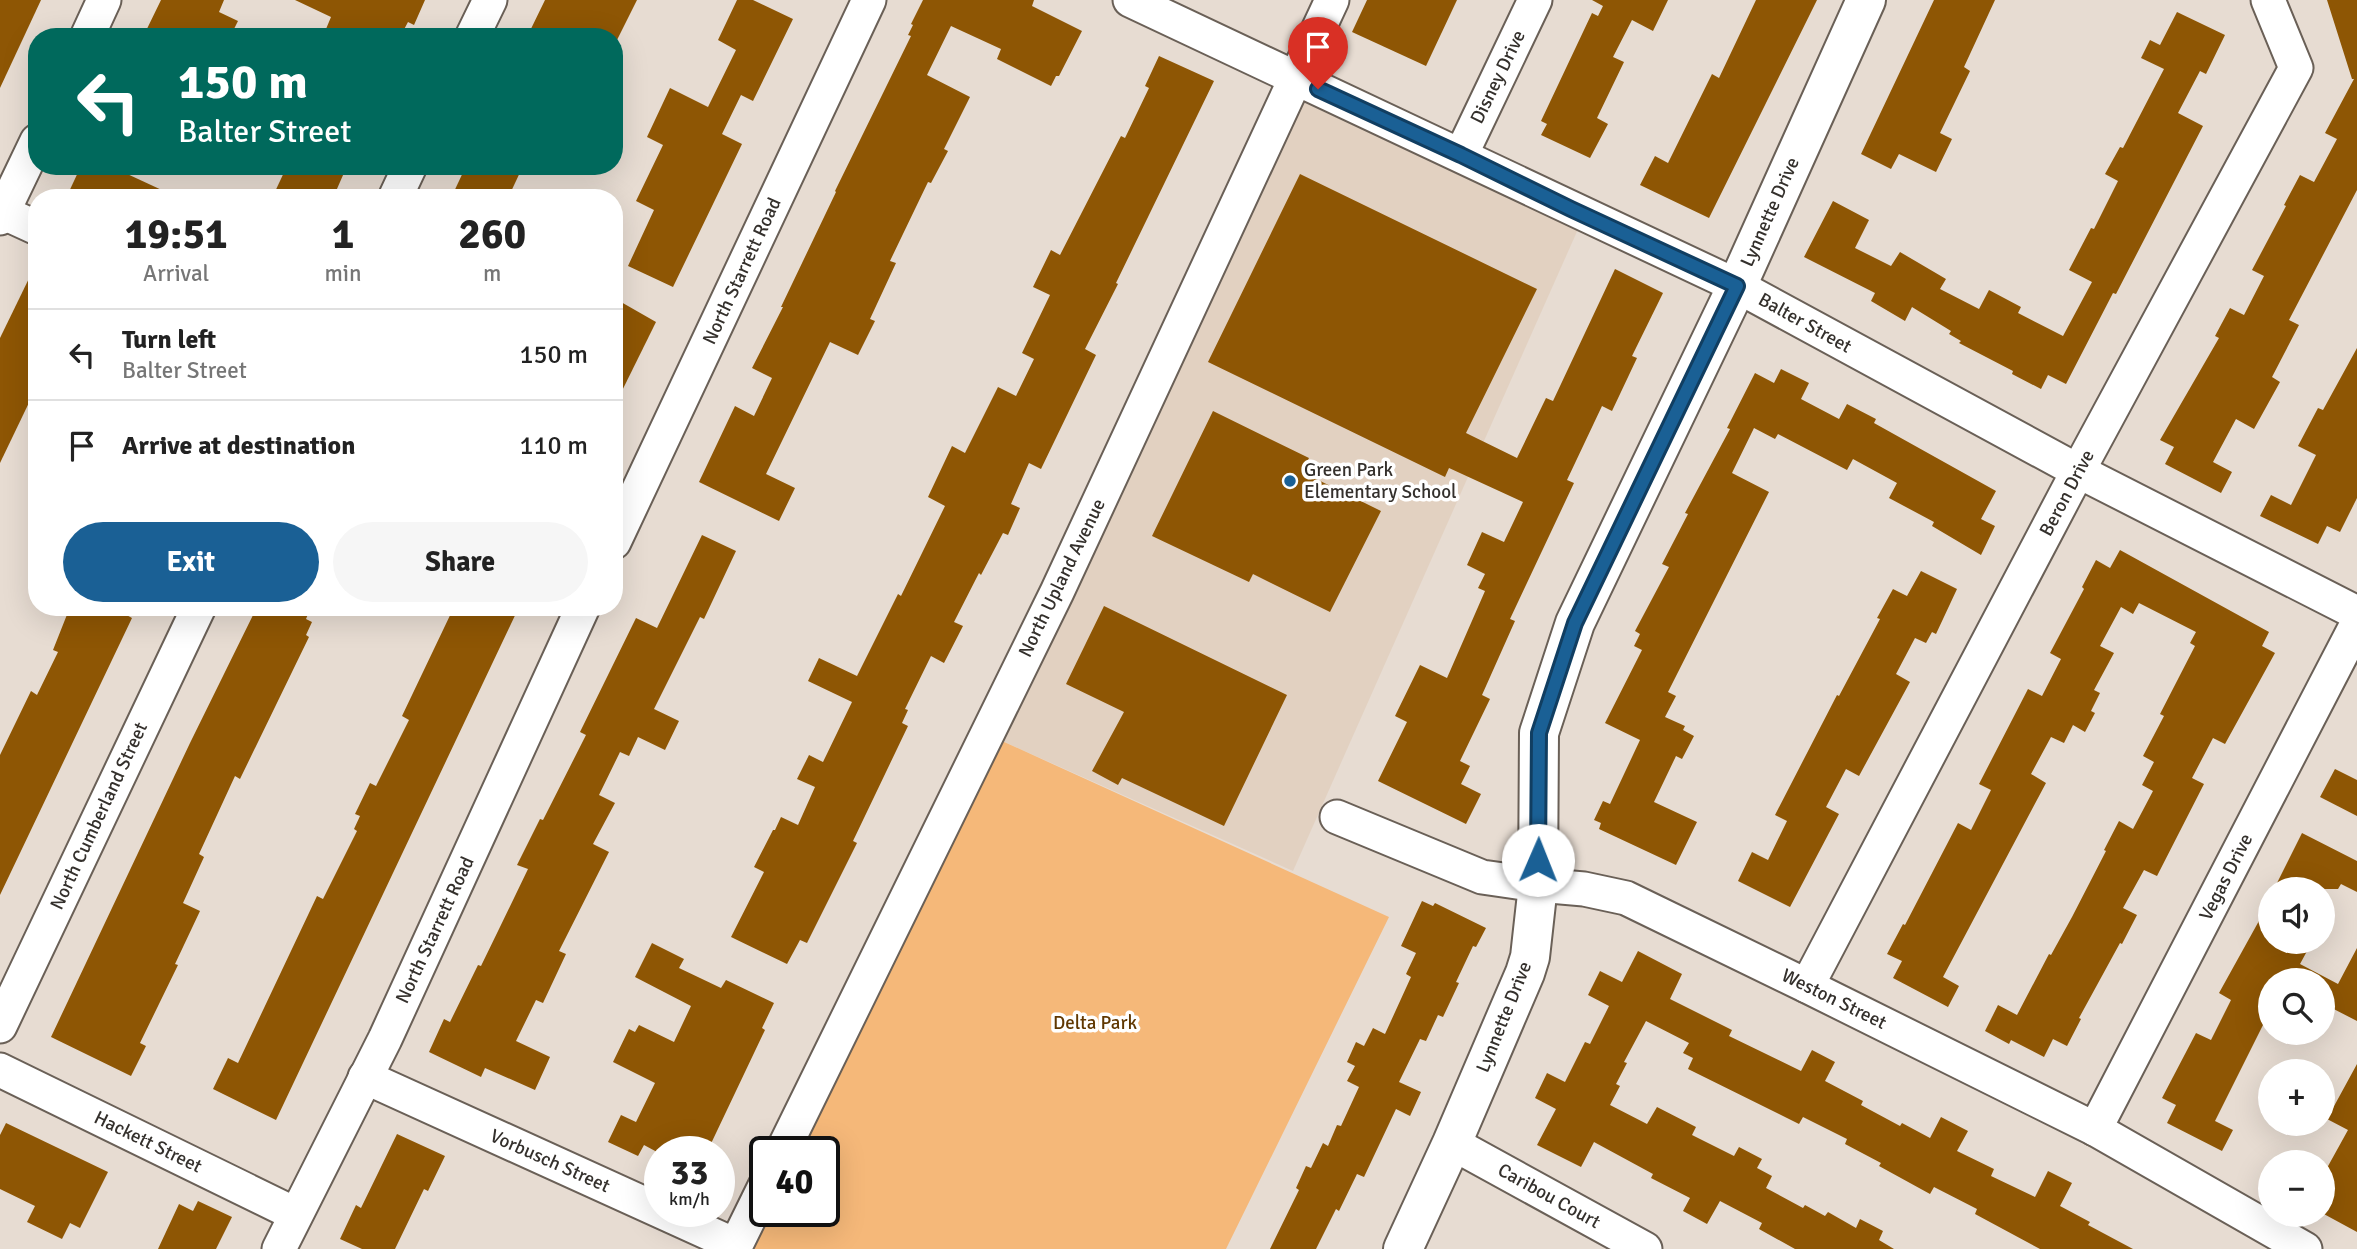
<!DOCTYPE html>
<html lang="en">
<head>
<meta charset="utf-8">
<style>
	:root { --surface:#fff; --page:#f6f6f6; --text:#222; --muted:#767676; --line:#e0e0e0; --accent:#1a6095 }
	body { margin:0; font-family:Signika,sans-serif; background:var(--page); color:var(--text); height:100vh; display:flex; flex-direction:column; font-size:26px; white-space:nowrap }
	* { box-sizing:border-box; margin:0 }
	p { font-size:23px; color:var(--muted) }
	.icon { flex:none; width:38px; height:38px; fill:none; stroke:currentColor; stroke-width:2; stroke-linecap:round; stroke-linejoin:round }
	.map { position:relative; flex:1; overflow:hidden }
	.panel { position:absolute; left:28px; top:189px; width:595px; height:427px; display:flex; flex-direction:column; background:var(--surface); border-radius:28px; box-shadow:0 7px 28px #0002 }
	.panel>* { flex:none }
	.banner { position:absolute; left:28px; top:28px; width:595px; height:147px; border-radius:28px; box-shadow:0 7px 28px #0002; background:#00695c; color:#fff; overflow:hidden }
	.buttons { position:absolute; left:2258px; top:877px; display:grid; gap:14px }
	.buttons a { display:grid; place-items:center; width:77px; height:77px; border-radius:50%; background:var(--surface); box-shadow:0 7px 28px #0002; font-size:35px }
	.speed { position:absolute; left:644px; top:1136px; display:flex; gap:14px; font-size:35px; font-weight:700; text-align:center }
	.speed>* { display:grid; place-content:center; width:91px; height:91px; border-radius:50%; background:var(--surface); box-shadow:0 7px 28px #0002; line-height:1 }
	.speed small { font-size:18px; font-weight:400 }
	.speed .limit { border:4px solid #111; border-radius:10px; background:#fff; color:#111 }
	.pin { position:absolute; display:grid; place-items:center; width:60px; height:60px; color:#fff; margin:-72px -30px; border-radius:50% 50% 50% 0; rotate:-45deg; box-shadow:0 0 7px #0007 }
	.pin .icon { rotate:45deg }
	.me { position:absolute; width:77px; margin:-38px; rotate:1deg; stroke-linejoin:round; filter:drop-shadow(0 0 5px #0008) }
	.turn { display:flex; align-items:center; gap:24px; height:147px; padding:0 35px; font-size:32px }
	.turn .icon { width:91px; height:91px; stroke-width:2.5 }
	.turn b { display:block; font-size:49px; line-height:60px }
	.eta { display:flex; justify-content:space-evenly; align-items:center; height:119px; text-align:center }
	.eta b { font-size:42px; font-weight:800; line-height:49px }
	.cta { display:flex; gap:14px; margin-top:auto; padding:14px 35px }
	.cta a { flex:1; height:80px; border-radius:42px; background:var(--accent); color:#fff; font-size:28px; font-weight:800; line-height:80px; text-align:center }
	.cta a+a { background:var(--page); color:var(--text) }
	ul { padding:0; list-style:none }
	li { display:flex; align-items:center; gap:21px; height:91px; padding:0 35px; border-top:2px solid var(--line) }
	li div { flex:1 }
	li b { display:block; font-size:26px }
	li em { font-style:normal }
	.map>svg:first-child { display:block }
</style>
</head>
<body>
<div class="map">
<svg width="2357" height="1249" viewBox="0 0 2357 1249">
	<rect width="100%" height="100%" fill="#e7dcd2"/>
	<path fill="#e2d1c1" d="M 1298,100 L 1579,227 L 1293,871 L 991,736 Z"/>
	<path fill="#f5b879" d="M 991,736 L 1389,917 L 1226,1249 L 748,1249 L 766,1211 L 824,1211 L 824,1152 L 794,1151 Z"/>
	<g fill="#8e5604">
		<path d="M 0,0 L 41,0 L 0,88 Z"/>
		<path d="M 161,0 L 224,0 L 219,12 L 238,21 L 230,37 L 143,37 Z"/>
		<path d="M 295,0 L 425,0 L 414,25 L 408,22 L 400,37 L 342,37 L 326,29 L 331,17 Z"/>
		<path d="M 545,0 L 637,0 L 616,42 L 614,41 L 614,37 L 527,37 Z"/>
		<path d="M 737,0 L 753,0 L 793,19 L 753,101 L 741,95 L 722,134 L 742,144 L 673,287 L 628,266 L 654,210 L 636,201 L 663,145 L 647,137 L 670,88 L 708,107 L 736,50 L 718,40 Z"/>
		<path d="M 923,0 L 1034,0 L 1032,6 L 1082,31 L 1059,76 L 1056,76 L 1051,86 L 997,59 L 1001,49 L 951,26 L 927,75 L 970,97 L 944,149 L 948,151 L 931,183 L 928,182 L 890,261 L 896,263 L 870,319 L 875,321 L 858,355 L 830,342 L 766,474 L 795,488 L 779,521 L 699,482 L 735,406 L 754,416 L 772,378 L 752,368 L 783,307 L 781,307 L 836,192 L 835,191 L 911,36 L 908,35 L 913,25 L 911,24 Z"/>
		<path d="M 1367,0 L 1457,0 L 1426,66 L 1352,32 Z"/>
		<path d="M 1592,0 L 1668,0 L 1653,31 L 1632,20 L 1613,57 L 1624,62 L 1597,118 L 1608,124 L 1590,158 L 1541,135 L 1547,124 L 1541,121 L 1592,13 L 1598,16 L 1603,6 Z"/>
		<path d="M 1756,0 L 1817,0 L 1709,218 L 1640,185 L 1655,156 L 1668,163 L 1712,74 L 1719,78 Z"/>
		<path d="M 1934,0 L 1995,0 L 1964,67 L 1970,71 L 1940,133 L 1952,139 L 1936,172 L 1899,154 L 1891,169 L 1861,154 Z"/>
		<path d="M 2327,0 L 2357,0 L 2357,190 L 2289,320 L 2299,325 L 2272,377 L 2280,382 L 2254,429 L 2236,419 L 2213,462 L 2232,472 L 2221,493 L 2165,464 L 2174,447 L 2160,440 L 2219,338 L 2215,336 L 2230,308 L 2244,315 L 2264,276 L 2252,270 L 2286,206 L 2284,205 L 2300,175 L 2314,182 L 2337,139 L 2325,133 L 2354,79 L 2352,79 Z"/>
		<path d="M 2177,12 L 2225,35 L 2206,74 L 2200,71 L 2178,113 L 2203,126 L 2116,294 L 2113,293 L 2066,384 L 2048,375 L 2041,389 L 2012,374 L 2013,371 L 1959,343 L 1961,341 L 1949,334 L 1951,331 L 1912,307 L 1905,321 L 1871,301 L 1875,293 L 1804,257 L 1833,201 L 1869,220 L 1855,248 L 1891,266 L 1900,252 L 1946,279 L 1940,289 L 1979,309 L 1989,290 L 2021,307 L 2018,313 L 2063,336 L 2092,282 L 2069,270 L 2091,228 L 2094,229 L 2118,181 L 2105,174 L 2120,147 L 2123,148 L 2164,69 L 2141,58 L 2150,40 L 2160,45 Z"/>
		<path d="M 1159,56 L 1214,81 L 1116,283 L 1118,284 L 1085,349 L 1096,355 L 1041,469 L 1029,463 L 1011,504 L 1020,508 L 1008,535 L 1003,533 L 981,575 L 979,573 L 954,622 L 963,626 L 944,663 L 931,656 L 905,709 L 908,710 L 902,723 L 908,726 L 853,841 L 857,843 L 807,943 L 800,940 L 787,964 L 731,937 L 764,872 L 754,867 L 773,830 L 775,830 L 781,817 L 798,825 L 815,787 L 797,779 L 809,755 L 823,762 L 852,702 L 808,681 L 819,658 L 857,676 L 898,594 L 901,596 L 945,506 L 928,497 L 952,446 L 965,453 L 998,387 L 1016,396 L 1034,359 L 1022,353 L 1050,295 L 1033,287 L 1051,250 L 1060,255 L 1121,136 L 1125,138 L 1149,88 L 1145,86 Z"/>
		<path d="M 81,166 L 110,166 L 179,198 L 66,198 Z"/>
		<path d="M 287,166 L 347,166 L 333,198 L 272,198 Z"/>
		<path d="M 466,166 L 523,166 L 508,198 L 451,198 Z"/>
		<path d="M 1300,174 L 1537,289 L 1466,433 L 1517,458 L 1546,398 L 1553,401 L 1615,269 L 1663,293 L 1632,356 L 1637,358 L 1612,411 L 1602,406 L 1567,480 L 1574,483 L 1510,619 L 1515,621 L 1482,695 L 1490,699 L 1460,761 L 1470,766 L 1461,784 L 1481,794 L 1466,824 L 1378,781 L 1407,722 L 1395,716 L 1420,665 L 1447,678 L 1485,591 L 1478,588 L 1485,574 L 1467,565 L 1482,532 L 1504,542 L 1523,502 L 1449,468 L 1445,477 L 1208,362 Z"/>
		<path d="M 37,262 L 37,386 L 0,463 L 0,338 Z"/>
		<path d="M 614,298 L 656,322 L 614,407 Z"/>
		<path d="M 2357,348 L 2357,498 L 2340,532 L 2327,526 L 2318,544 L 2260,516 L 2271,495 L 2291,505 L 2316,455 L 2298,446 L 2318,408 L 2323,410 Z"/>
		<path d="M 1781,369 L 1809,383 L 1801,399 L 1839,419 L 1847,404 L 1876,419 L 1874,423 L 1996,491 L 1981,519 L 1995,526 L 1981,555 L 1932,526 L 1934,522 L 1889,498 L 1897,483 L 1853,459 L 1847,470 L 1778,434 L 1775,439 L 1754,428 L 1732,473 L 1769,492 L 1668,692 L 1676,696 L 1665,717 L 1685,726 L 1683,730 L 1694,736 L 1682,759 L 1676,756 L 1654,802 L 1697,822 L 1676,865 L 1599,829 L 1601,823 L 1594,820 L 1603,801 L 1610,804 L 1640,740 L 1605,723 L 1642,650 L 1634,646 L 1640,634 L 1635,631 L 1669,567 L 1662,564 L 1688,514 L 1685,513 L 1730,429 L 1727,428 L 1755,373 L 1774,383 Z"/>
		<path d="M 1213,411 L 1309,458 L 1302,472 L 1381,511 L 1330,612 L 1253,574 L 1249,582 L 1152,536 Z"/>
		<path d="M 702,535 L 736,551 L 704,619 L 700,617 L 654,709 L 679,721 L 665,750 L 638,737 L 629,756 L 620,752 L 599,795 L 615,803 L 593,844 L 609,852 L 559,951 L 566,954 L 543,1003 L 536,1000 L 516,1041 L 550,1057 L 535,1090 L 485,1068 L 481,1077 L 429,1052 L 444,1019 L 450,1022 L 478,965 L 481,966 L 499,929 L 528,869 L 517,865 L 540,819 L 543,820 L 586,735 L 580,732 L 636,618 L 657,628 Z"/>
		<path d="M 2120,550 L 2269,632 L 2262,646 L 2275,653 L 2225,744 L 2213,738 L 2192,778 L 2204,784 L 2157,876 L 2144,870 L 2123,908 L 2137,915 L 2122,944 L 2120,943 L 2079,1018 L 2081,1019 L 2067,1046 L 2053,1039 L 2044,1057 L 2011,1040 L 2009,1044 L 1985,1031 L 1998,1005 L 2017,1015 L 2049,954 L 2051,955 L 2072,917 L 2106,851 L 2104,850 L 2119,821 L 2133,829 L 2153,791 L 2142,785 L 2154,762 L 2143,756 L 2164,716 L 2160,714 L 2195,646 L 2190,643 L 2196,632 L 2139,603 L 2133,614 L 2121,607 L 2100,646 L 2114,653 L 2094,690 L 2100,693 L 2091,711 L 2095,713 L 2085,732 L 2073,725 L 2064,743 L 2051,737 L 2031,774 L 2046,783 L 1943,977 L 1959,986 L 1948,1007 L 1893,978 L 1902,961 L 1887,954 L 1903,924 L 1905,925 L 1958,823 L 1971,830 L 1991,790 L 1979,784 L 2028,689 L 2042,696 L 2061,659 L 2050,653 L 2084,589 L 2082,587 L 2096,560 L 2110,568 Z"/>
		<path d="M 1921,571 L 1957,589 L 1936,634 L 1932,632 L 1926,643 L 1915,638 L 1896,674 L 1910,682 L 1859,776 L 1846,769 L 1826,807 L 1839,814 L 1790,907 L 1738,881 L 1752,852 L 1768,860 L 1787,821 L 1775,815 L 1837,695 L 1839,696 L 1880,619 L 1877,618 L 1893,589 L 1907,596 Z"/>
		<path d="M 1104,606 L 1287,695 L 1224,826 L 1122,778 L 1118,785 L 1092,771 L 1124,712 L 1066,684 Z"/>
		<path d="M 70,607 L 126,607 L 123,613 L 132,618 L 0,895 L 0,755 L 31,691 L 37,695 L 58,652 L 53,650 Z"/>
		<path d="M 257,607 L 311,607 L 306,619 L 312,622 L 306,635 L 309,637 L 240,779 L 235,776 L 199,854 L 204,857 L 183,903 L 200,911 L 175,964 L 178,965 L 140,1043 L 146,1046 L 131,1076 L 51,1037 L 190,743 Z"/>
		<path d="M 454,607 L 519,607 L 276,1120 L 213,1089 L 228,1058 L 238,1063 L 317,896 L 323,899 L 357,831 L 354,829 L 360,816 L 355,814 L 370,783 L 376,786 L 409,720 L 402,716 Z"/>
		<path d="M 2335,769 L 2357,780 L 2357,816 L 2320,797 Z"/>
		<path d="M 2302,833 L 2357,861 L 2357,892 L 2341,884 L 2338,889 L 2274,889 Z"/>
		<path d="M 1422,901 L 1433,906 L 1435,903 L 1486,928 L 1476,947 L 1473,946 L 1456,982 L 1459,983 L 1443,1017 L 1438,1015 L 1426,1041 L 1420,1039 L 1399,1082 L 1421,1092 L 1410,1116 L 1396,1109 L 1364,1177 L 1357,1174 L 1339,1211 L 1336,1209 L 1316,1249 L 1270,1249 L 1299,1190 L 1296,1188 L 1306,1166 L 1311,1168 L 1323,1143 L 1328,1146 L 1337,1125 L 1341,1126 L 1359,1087 L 1347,1081 L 1355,1066 L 1347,1062 L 1356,1042 L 1364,1046 L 1373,1028 L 1385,1034 L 1411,977 L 1406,974 L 1416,953 L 1401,946 Z"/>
		<path d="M 2270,901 L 2270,942 L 2312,942 L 2300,964 L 2338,984 L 2357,948 L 2357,1021 L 2322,1003 L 2322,980 L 2270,980 L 2270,1011 L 2215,1121 L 2233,1130 L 2222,1151 L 2167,1123 L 2176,1105 L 2162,1098 L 2196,1033 L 2211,1040 L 2231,1000 L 2219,993 Z"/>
		<path d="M 652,943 L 684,959 L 679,968 L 721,988 L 726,980 L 774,1003 L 762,1028 L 765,1030 L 707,1152 L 657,1152 L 644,1145 L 638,1156 L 608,1142 L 621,1115 L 636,1122 L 655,1083 L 613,1062 L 629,1029 L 635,1032 L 639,1025 L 674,1042 L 691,1006 L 635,977 Z"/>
		<path d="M 1638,951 L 1682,974 L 1670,999 L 1732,1030 L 1729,1036 L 1801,1071 L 1812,1050 L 1835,1062 L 1825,1081 L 1863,1101 L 1861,1105 L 1900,1126 L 1902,1123 L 1930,1138 L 1941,1117 L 1968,1131 L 1957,1151 L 1994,1169 L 1991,1176 L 2035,1197 L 2048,1171 L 2072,1183 L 2060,1206 L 2090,1222 L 2088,1225 L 2133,1249 L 2040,1249 L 1975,1214 L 1977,1209 L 1934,1187 L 1930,1194 L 1879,1166 L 1881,1163 L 1845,1144 L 1847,1139 L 1803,1117 L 1799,1124 L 1688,1069 L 1693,1058 L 1683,1053 L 1689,1043 L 1646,1021 L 1624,1062 L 1627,1063 L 1616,1084 L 1620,1086 L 1610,1105 L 1647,1124 L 1657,1107 L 1696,1127 L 1692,1135 L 1734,1156 L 1739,1147 L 1762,1159 L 1757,1168 L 1772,1176 L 1766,1188 L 1803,1208 L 1805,1205 L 1825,1216 L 1828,1212 L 1856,1228 L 1860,1219 L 1883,1231 L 1879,1240 L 1894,1249 L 1795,1249 L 1759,1229 L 1762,1223 L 1720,1201 L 1707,1224 L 1683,1211 L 1690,1198 L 1651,1178 L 1653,1174 L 1594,1142 L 1581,1167 L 1537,1145 L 1556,1109 L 1535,1098 L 1547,1073 L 1565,1082 L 1585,1042 L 1590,1044 L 1609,1006 L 1588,995 L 1600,971 L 1622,982 Z"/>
		<path d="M 2357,1064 L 2357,1232 L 2322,1213 L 2322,1177 L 2348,1130 L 2327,1119 Z"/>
		<path d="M 6,1123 L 108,1172 L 80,1228 L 70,1223 L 62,1239 L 27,1222 L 35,1206 L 0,1189 L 0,1135 Z"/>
		<path d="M 397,1134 L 445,1156 L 428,1191 L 424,1189 L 395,1249 L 362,1249 L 340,1239 L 356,1205 L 361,1208 Z"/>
		<path d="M 198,1201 L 232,1217 L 216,1249 L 158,1249 L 179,1204 L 193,1211 Z"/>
	</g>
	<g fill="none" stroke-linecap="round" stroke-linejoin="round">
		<g stroke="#6a6057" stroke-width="37">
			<g id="minor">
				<path d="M 1130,0 L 1737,286 L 2078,471 L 2357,613"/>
				<path d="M 87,37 L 104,0"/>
				<path d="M 472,37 L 490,0"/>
				<path d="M 1461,155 L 1535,0"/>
				<path d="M 395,198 L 410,166"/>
				<path d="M 0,211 L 37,228"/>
				<path d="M 0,218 L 37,141"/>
				<path d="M 614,542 L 869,0"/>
				<path d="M 1337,817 L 1482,877 L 1538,885 L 1584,889 L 1626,898 L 1807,986 L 2095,1129 L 2305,1249"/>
				<path d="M 1807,986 L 2078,471 L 2296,68 L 2268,0"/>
				<path d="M 0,1026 L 199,607"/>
				<path d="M 0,1070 L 295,1214"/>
				<path d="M 365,1077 L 735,1245"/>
				<path d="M 2095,1129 L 2357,624"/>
				<path d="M 1452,1143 L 1645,1249"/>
				<path d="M 782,1152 L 1057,592 L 1332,0"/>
				<path d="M 279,1249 L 385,1039 L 583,607"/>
				<path d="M 734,1249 L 765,1186"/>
			</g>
		</g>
		<g stroke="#6a6057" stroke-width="42">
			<path id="tertiary" d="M 1403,1249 L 1452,1143 L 1525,973 L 1530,957 L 1538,885 L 1539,733 L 1575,623 L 1737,286 L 1866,0"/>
		</g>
		<use href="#minor" stroke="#fff" stroke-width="33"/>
		<use href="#tertiary" stroke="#fff" stroke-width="38"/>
	</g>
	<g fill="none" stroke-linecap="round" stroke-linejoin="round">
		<g stroke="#113e61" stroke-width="18">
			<path id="route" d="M 1318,89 L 1461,155 L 1571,209 L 1737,286 L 1575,623 L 1539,733 L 1538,860"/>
		</g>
		<use href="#route" stroke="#1a6095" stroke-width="12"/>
	</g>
	<circle fill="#1a6095" stroke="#fff" stroke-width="2.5" cx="1290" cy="481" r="7"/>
	<g text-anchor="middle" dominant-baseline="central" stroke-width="7" stroke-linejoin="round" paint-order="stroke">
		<g font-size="19" fill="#34302c" stroke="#fff">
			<text transform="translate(1498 77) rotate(-64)">Disney Drive</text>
			<text transform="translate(1770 212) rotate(-66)">Lynnette Drive</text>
			<text transform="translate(742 271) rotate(-65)">North Starrett Road</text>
			<text transform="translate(1805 323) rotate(29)">Balter Street</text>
			<text transform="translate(2067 493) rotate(-62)">Beron Drive</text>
			<text transform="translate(1062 578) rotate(-64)">North Upland Avenue</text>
			<text transform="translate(99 816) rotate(-65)">North Cumberland Street</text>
			<text transform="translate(2226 877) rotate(-63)">Vegas Drive</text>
			<text transform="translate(435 930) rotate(-65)">North Starrett Road</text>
			<text transform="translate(1834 999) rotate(26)">Weston Street</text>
			<text transform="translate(1504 1017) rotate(-68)">Lynnette Drive</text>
			<text transform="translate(148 1142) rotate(26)">Hackett Street</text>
			<text transform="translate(550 1161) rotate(24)">Vorbusch Street</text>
			<text transform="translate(1549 1196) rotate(29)">Caribou Court</text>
		</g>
		<g font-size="19" fill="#34302c" stroke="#fff" text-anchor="start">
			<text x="1304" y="470">Green Park<tspan x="1304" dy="22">Elementary School</tspan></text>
		</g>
		<g font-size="19" fill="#603700" stroke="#fff">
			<text x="1095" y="1023">Delta Park</text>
		</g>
	</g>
</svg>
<div class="buttons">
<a><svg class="icon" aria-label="sound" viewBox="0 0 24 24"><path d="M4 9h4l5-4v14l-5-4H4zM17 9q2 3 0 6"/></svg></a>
<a><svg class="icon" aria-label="search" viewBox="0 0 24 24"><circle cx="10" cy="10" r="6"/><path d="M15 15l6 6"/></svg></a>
<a>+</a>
<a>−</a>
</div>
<div class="speed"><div>33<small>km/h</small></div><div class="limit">40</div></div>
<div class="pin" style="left:1318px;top:89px;background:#d93025"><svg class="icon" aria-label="arrive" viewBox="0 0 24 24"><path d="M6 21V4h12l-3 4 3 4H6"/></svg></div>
<svg class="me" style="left:1538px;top:860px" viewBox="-20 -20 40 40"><circle r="19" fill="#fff"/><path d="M0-13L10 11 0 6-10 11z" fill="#1a6095"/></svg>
<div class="banner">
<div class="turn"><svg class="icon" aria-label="left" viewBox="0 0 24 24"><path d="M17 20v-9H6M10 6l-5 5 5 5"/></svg><div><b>150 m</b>Balter Street</div></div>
</div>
<section class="panel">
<div class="eta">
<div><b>19:51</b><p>Arrival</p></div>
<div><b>1</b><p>min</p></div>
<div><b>260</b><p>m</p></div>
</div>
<ul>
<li><svg class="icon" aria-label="left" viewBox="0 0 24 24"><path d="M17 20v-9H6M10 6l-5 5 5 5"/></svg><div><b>Turn left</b><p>Balter Street</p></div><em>150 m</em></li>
<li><svg class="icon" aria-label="arrive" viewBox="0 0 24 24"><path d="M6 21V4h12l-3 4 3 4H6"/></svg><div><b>Arrive at destination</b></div><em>110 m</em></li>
</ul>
<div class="cta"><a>Exit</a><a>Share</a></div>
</section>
</div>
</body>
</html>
